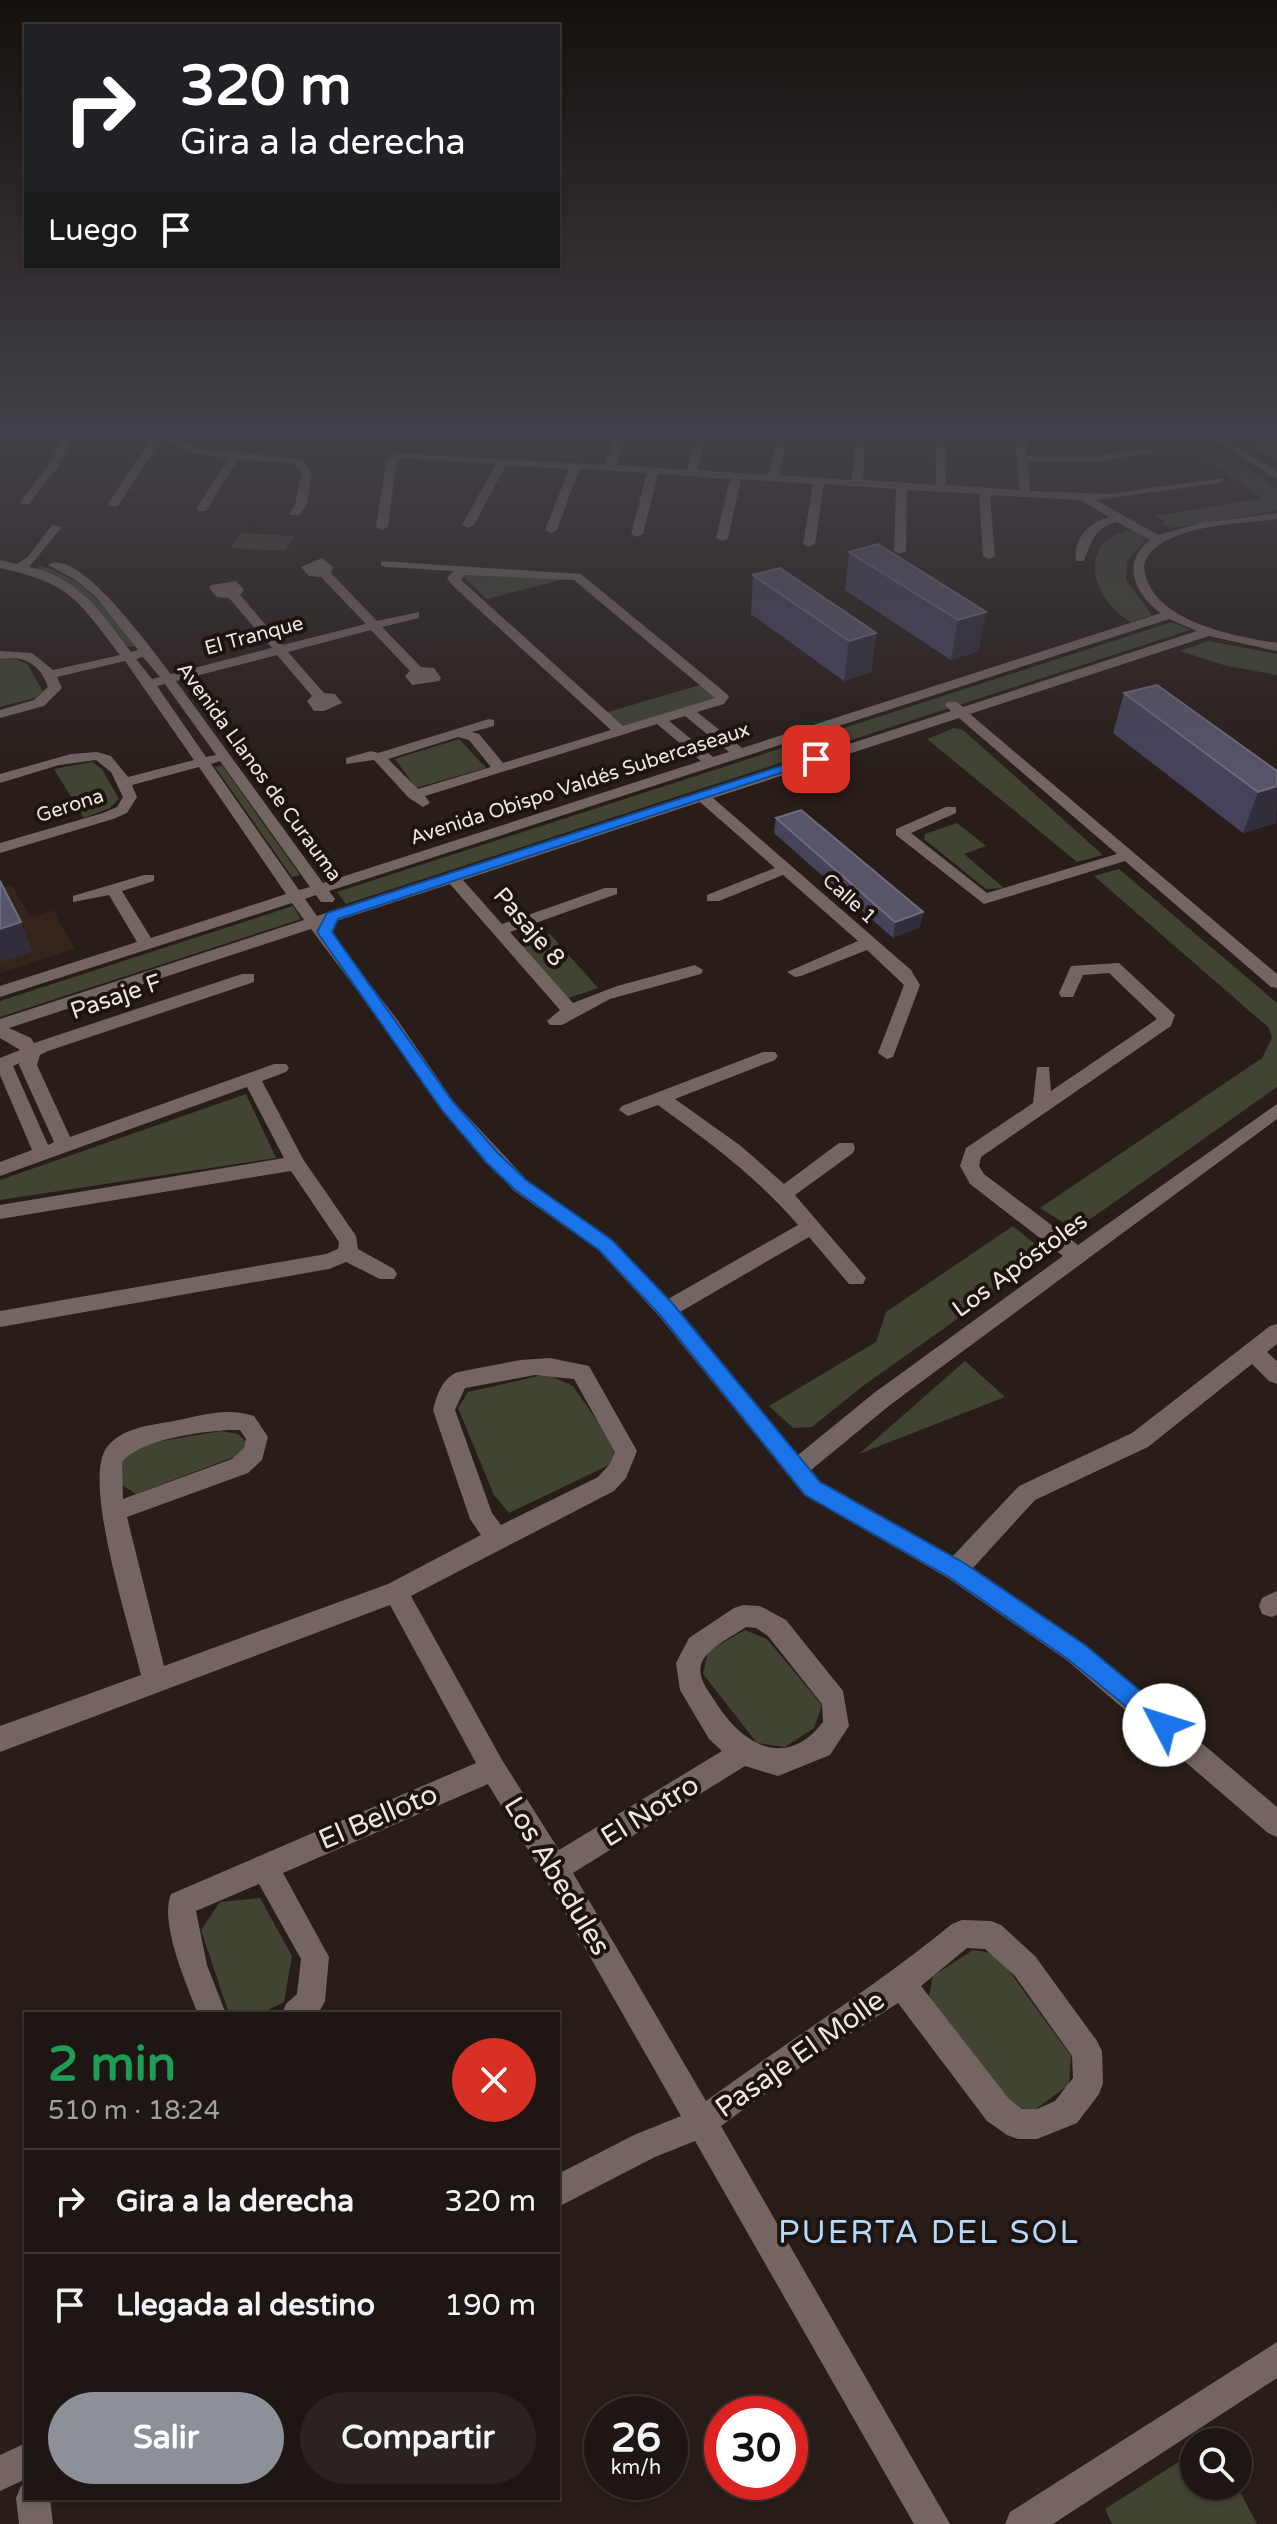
<!DOCTYPE html>
<html lang="es">
<head>
<meta charset="utf-8">
<style>
	:root { --surface:#1e1612; --page:#2b2320; --text:#f1f3f6; --muted:#a19f9f; --line:#3c3532; --accent:#8c9099 }
	body { margin:0; font-family:"Varela Round",sans-serif; background:var(--page); color:var(--text); height:100vh; display:flex; flex-direction:column; font-size:30px; white-space:nowrap }
	* { box-sizing:border-box; margin:0 }
	p { font-size:26px; color:var(--muted) }
	.icon { flex:none; width:44px; height:44px; fill:none; stroke:currentColor; stroke-width:2; stroke-linecap:round; stroke-linejoin:round }
	.map { position:relative; flex:1; overflow:hidden }
	.details { position:absolute; left:24px; top:2012px; width:536px; height:488px; display:flex; flex-direction:column; background:var(--surface); border-radius:0px; box-shadow:0 2px 6px #0004,0 0 0 2px var(--line) }
	.details>* { flex:none }
	.guide { position:absolute; left:24px; top:24px; width:536px; height:244px; border-radius:0px; box-shadow:0 2px 6px #0004,0 0 0 2px var(--line); background:#202124; color:#fff; overflow:hidden }
	.tools { position:absolute; left:1180px; top:2428px; display:grid; gap:16px }
	.tools a { display:grid; place-items:center; width:72px; height:72px; border-radius:50%; background:var(--surface); box-shadow:0 2px 6px #0004,0 0 0 2px var(--line); font-size:40px }
	.speed { position:absolute; left:584px; top:2396px; display:flex; gap:16px; font-size:40px; font-weight:700; text-align:center }
	.speed>* { display:grid; place-content:center; width:104px; height:104px; border-radius:50%; background:var(--surface); box-shadow:0 2px 6px #0004,0 0 0 2px var(--line); line-height:1 }
	.speed small { font-size:20px; font-weight:400 }
	.speed .limit { border:12px solid #d22; background:#fff; color:#111 }
	.pin { position:absolute; display:grid; place-items:center; width:68px; height:68px; color:#fff; margin:-34px; border-radius:16px; box-shadow:0 4px 12px #0006 }
	.me { position:absolute; width:88px; margin:-44px; rotate:310deg; stroke-linejoin:round; filter:drop-shadow(0 0 6px #0008) }
	.turn { display:flex; align-items:center; gap:28px; height:168px; padding:0 24px; font-size:36px }
	.turn .icon { width:104px; height:104px; stroke-width:2.5 }
	.turn b { display:block; font-size:56px; line-height:68px }
	.then { display:flex; align-items:center; height:76px; padding:0 24px; background:#0003; gap:16px; font-size:30px }
	.round { display:grid; place-items:center; flex:none; width:84px; height:84px; border-radius:42px; background:var(--page) }
	.headline { display:flex; align-items:center; justify-content:space-between; height:136px; padding:0 24px }
	h1 { font-size:48px; font-weight:700; line-height:60px; color:#1e9e55 }
	.primary-button { display:flex; gap:16px; margin-top:auto; padding:16px 24px }
	.primary-button a { flex:1; height:92px; border-radius:48px; background:var(--accent); color:#fff; font-size:32px; font-weight:700; line-height:92px; text-align:center }
	.primary-button a+a { background:var(--page); color:var(--text) }
	ul { padding:0; list-style:none }
	li { display:flex; align-items:center; gap:24px; height:104px; padding:0 24px; border-top:2px solid var(--line) }
	li div { flex:1 }
	li b { display:block; font-size:30px }
	li em { font-style:normal }
	.map>svg:first-child { display:block }
</style>
</head>
<body>
<div class="map">
<svg width="1277" height="2524" viewBox="0 0 1277 2524">
	<rect width="100%" height="100%" fill="#281d18"/>
	<path fill="#34241b" d="M 12,885 L 30,917 L 53,910 L 75,949 L 0,973 L 0,889 Z"/>
	<g fill="#414333">
		<path d="M 1167,432 L 1194,432 L 1277,488 L 1277,511 L 1173,528 L 1160,524 L 1165,522 L 1155,516 L 1262,498 Z"/>
		<path d="M 502,441 L 572,444 L 566,458 L 496,454 Z"/>
		<path d="M 1132,530 L 1146,539 L 1127,561 L 1126,580 L 1152,615 L 1131,622 C 1091,599 1075,541 1132,530 Z"/>
		<path d="M 241,533 L 295,536 L 285,551 L 231,548 Z"/>
		<path d="M 42,566 C 90,582 105,608 136,646 L 127,647 C 97,609 82,585 35,569 Z"/>
		<path d="M 469,573 L 565,579 L 487,599 L 464,577 Z"/>
		<path d="M 1172,622 L 1190,630 L 346,904 L 337,892 Z"/>
		<path d="M 1208,641 L 1277,654 L 1277,675 L 1227,666 L 1180,651 Z"/>
		<path d="M 12,657 L 28,665 L 43,692 L 35,698 L 0,707 L 0,659 Z"/>
		<path d="M 703,684 L 716,698 L 629,726 L 621,726 L 605,713 Z"/>
		<path d="M 954,728 L 963,730 L 1103,855 L 1077,862 L 927,739 Z"/>
		<path d="M 459,739 L 486,768 L 416,788 L 395,759 Z"/>
		<path d="M 92,762 L 102,769 L 119,799 L 110,808 L 84,818 L 54,769 Z"/>
		<path d="M 222,765 L 300,875 L 292,877 L 215,767 Z"/>
		<path d="M 957,823 L 986,846 L 964,854 L 1004,888 L 986,889 L 924,839 L 925,834 Z"/>
		<path d="M 1119,869 L 1277,1003 L 1277,1087 L 1075,1230 L 1040,1208 L 1262,1058 L 1272,1038 L 1269,1028 L 1094,876 Z"/>
		<path d="M 293,906 L 301,919 L 0,1017 L 0,1001 Z"/>
		<path d="M 550,934 L 598,988 L 566,999 L 520,944 Z"/>
		<path d="M 246,1094 L 276,1158 L 0,1200 L 0,1180 Z"/>
		<path d="M 1013,1226 L 1041,1249 L 1043,1253 L 1040,1260 L 863,1386 L 812,1427 L 793,1428 L 769,1406 L 876,1342 L 886,1312 Z"/>
		<path d="M 965,1361 L 1005,1397 L 859,1454 Z"/>
		<path d="M 547,1374 L 573,1386 L 616,1448 L 609,1465 L 509,1513 L 494,1495 L 458,1408 L 468,1392 Z"/>
		<path d="M 221,1431 L 238,1434 L 246,1442 L 242,1454 L 136,1494 L 119,1483 L 116,1465 L 137,1445 Z"/>
		<path d="M 745,1630 L 767,1639 L 822,1705 L 814,1728 L 785,1747 L 757,1743 L 703,1674 L 708,1651 Z"/>
		<path d="M 260,1898 L 292,1956 L 284,2002 L 260,2014 L 229,2014 L 201,1930 L 220,1902 Z"/>
		<path d="M 973,1950 L 997,1954 L 1071,2056 L 1069,2085 L 1033,2111 L 1005,2104 L 928,2000 L 933,1976 Z"/>
		<path d="M 1194,2452 L 1194,2486 L 1237,2486 L 1257,2524 L 1112,2524 L 1105,2509 Z"/>
	</g>
	<path fill="#515438" d="M 1228,432 L 1277,432 L 1277,460 Z"/>
	<g fill="none" stroke-linecap="round" stroke-linejoin="round">
		<g fill="#746563" fill-rule="evenodd">
			<path d="M 66,432 L 76,432 L 57,468 L 29,504 L 21,504 L 20,502 L 47,467 Z"/>
			<path d="M 155,432 L 167,432 L 200,449 L 301,459 L 312,472 L 307,504 L 299,516 L 289,514 L 295,504 L 302,472 L 294,464 L 238,459 L 206,511 L 198,511 L 196,509 L 229,458 L 194,454 L 163,437 L 118,506 L 110,506 L 108,504 Z"/>
			<path d="M 616,432 L 626,432 L 616,465 L 687,470 L 698,432 L 708,432 L 697,470 L 769,475 L 778,432 L 788,432 L 779,475 L 852,480 L 856,432 L 866,432 L 863,480 L 936,485 L 935,432 L 945,432 L 946,485 L 1019,490 L 1015,432 L 1025,432 L 1027,456 L 1095,456 L 1150,449 L 1155,452 L 1095,462 L 1028,462 L 1030,491 L 1108,494 L 1223,478 L 1223,482 L 1219,483 L 1096,500 L 1158,535 L 1201,523 L 1277,513 L 1277,519 C 1242,524 1154,524 1144,566 C 1148,621 1233,636 1277,643 L 1277,651 L 1209,636 L 970,714 L 1277,974 L 1277,988 L 1271,987 L 1125,861 L 984,904 L 896,835 L 896,829 L 946,807 L 956,807 L 956,813 L 911,833 L 987,893 L 1117,854 L 959,718 L 713,798 L 911,970 L 920,985 L 893,1057 L 887,1059 L 878,1053 L 904,985 L 867,950 L 801,976 L 795,977 L 787,972 L 858,941 L 783,875 L 719,901 L 707,901 L 707,895 L 775,868 L 700,802 L 463,880 L 502,924 L 605,888 L 617,888 L 617,894 L 510,932 L 573,1003 L 617,986 L 695,965 L 703,970 L 701,974 L 610,999 L 562,1025 L 550,1025 L 547,1021 L 560,1010 L 450,884 L 324,925 L 396,1018 L 454,1102 L 527,1180 L 612,1240 L 668,1299 L 798,1225 C 758,1178 709,1142 658,1105 L 628,1116 L 619,1110 L 622,1106 L 763,1052 L 775,1052 L 778,1056 L 775,1060 L 675,1099 L 741,1146 L 784,1184 L 839,1143 L 853,1143 L 855,1148 L 853,1153 L 795,1195 L 866,1278 L 863,1284 L 849,1284 L 809,1237 L 680,1312 L 798,1455 L 874,1393 L 1063,1256 L 970,1184 L 960,1166 L 966,1148 L 1033,1103 L 1037,1067 L 1049,1067 L 1051,1091 L 1157,1019 L 1109,973 L 1083,975 L 1073,997 L 1061,997 L 1059,993 L 1071,966 L 1119,963 L 1175,1015 L 1171,1026 L 981,1157 L 979,1166 L 984,1174 L 1078,1245 L 1277,1104 L 1277,1119 L 890,1405 L 811,1470 L 820,1481 L 953,1556 L 1019,1486 L 1132,1433 L 1270,1326 L 1277,1324 L 1277,1344 L 1267,1352 L 1277,1361 L 1277,1384 L 1269,1381 L 1252,1364 L 1148,1447 L 1035,1500 L 973,1568 L 1086,1645 L 1277,1807 L 1277,1837 L 1268,1833 L 1068,1661 L 948,1578 L 804,1495 L 659,1316 L 598,1250 L 513,1190 L 442,1110 L 384,1026 L 311,929 L 9,1028 L 31,1038 L 34,1043 L 242,974 L 254,974 L 254,982 L 48,1051 L 40,1055 L 37,1065 L 70,1137 L 274,1064 L 286,1064 L 289,1068 L 286,1072 L 262,1081 L 303,1159 L 356,1236 L 358,1249 L 394,1269 L 397,1274 L 394,1279 L 380,1279 L 346,1262 L 329,1269 L 0,1327 L 0,1311 L 326,1254 L 338,1249 L 339,1242 L 291,1171 L 0,1219 L 0,1205 L 284,1158 L 247,1087 L 0,1176 L 0,1162 L 32,1150 L 0,1075 L 0,1058 L 20,1050 L 0,1038 L 0,1019 L 304,920 L 292,903 L 0,997 L 0,986 L 137,942 L 109,895 L 73,902 L 73,896 L 144,875 L 154,875 L 154,881 L 122,891 L 151,938 L 286,894 L 199,767 L 132,785 L 137,797 L 127,813 L 113,819 L 0,853 L 0,843 L 103,813 L 117,807 L 123,797 L 111,772 L 96,760 L 59,765 L 0,783 L 0,774 L 71,754 L 97,752 L 111,756 L 128,777 L 194,760 L 125,661 L 57,677 L 62,688 L 44,706 L 0,718 L 0,710 L 34,700 L 48,687 C 40,664 24,655 0,659 L 0,651 L 32,653 L 53,670 L 120,655 C 78,600 70,583 0,568 L 0,560 L 17,564 L 28,557 L 52,525 L 62,527 L 29,567 C 80,578 101,613 131,652 L 138,650 L 96,597 L 74,579 L 48,565 C 78,545 154,653 171,674 L 272,648 L 229,598 L 217,597 L 209,588 L 211,585 L 236,581 L 244,590 L 240,595 L 283,645 L 366,624 L 321,577 L 309,576 L 301,567 L 322,558 L 333,567 L 331,573 L 377,621 L 419,612 L 419,618 L 382,627 L 421,667 L 434,668 L 441,678 L 439,681 L 412,685 L 405,676 L 410,671 L 371,630 L 288,652 L 324,693 L 335,694 L 342,703 L 324,711 L 314,711 L 307,701 L 312,696 L 277,655 L 176,681 L 323,883 L 701,761 L 657,724 L 425,796 L 430,803 L 423,807 L 409,798 L 374,760 L 346,764 L 346,758 L 371,751 L 378,753 L 489,719 L 494,720 L 494,726 L 472,732 L 479,734 L 503,763 L 611,730 L 453,586 L 447,578 L 454,571 L 385,567 L 381,565 L 381,561 L 581,574 L 727,694 L 729,697 L 724,704 L 697,712 L 742,748 L 1161,613 C 1135,595 1120,563 1150,540 L 1117,522 C 1093,529 1092,541 1084,561 L 1076,561 C 1073,539 1088,523 1109,517 L 1080,500 L 990,495 L 995,556 L 989,559 L 983,556 L 979,494 L 907,490 L 906,551 L 900,554 L 894,551 L 896,489 L 824,484 L 815,544 L 809,547 L 803,544 L 813,484 L 741,479 L 728,538 L 722,541 L 716,538 L 730,479 L 658,474 L 643,534 L 637,537 L 631,534 L 647,473 L 579,469 L 557,530 L 551,533 L 545,530 L 569,469 L 506,465 L 474,525 L 468,528 L 462,525 L 496,464 L 401,458 L 396,464 L 388,527 L 382,530 L 376,527 L 386,464 L 394,453 L 605,465 ZM 465,575 L 574,580 L 715,698 L 623,726 L 461,580 ZM 1169,619 L 1197,631 L 963,707 L 957,702 L 947,702 L 945,705 L 951,711 L 317,916 L 305,899 L 316,895 L 321,902 L 333,902 L 335,899 L 329,891 ZM 143,657 L 160,677 L 152,679 L 136,659 ZM 165,684 L 216,755 L 206,757 L 157,686 ZM 685,716 L 729,752 L 713,757 L 669,721 ZM 458,737 L 469,740 L 491,767 L 418,789 L 388,759 ZM 220,761 L 310,887 L 299,890 L 211,764 ZM 20,1063 L 19,1065 L 54,1142 L 48,1145 L 13,1066 Z"/>
			<path d="M 1203,432 L 1214,432 L 1277,472 L 1277,480 Z"/>
			<path d="M 550,1358 L 589,1366 L 637,1451 L 626,1478 L 614,1491 L 411,1596 L 502,1760 L 559,1850 L 722,1751 L 709,1739 L 680,1690 L 676,1663 L 689,1638 L 734,1608 L 743,1605 L 760,1606 L 786,1620 L 843,1691 L 849,1726 L 830,1755 L 778,1776 L 745,1766 L 573,1873 L 706,2101 C 788,2041 874,1988 952,1924 L 962,1920 L 991,1921 L 1001,1925 L 1035,1956 L 1097,2041 L 1102,2051 L 1103,2083 L 1099,2094 L 1077,2123 L 1037,2139 L 1018,2139 L 1007,2135 L 987,2121 L 898,2003 L 817,2055 L 721,2126 L 950,2524 L 914,2524 L 695,2141 L 655,2157 L 558,2207 L 558,2174 L 634,2135 L 681,2116 L 545,1878 L 488,1784 L 283,1873 L 329,1957 L 325,2001 L 318,2014 L 282,2014 L 286,2004 L 297,1994 L 301,1959 L 259,1884 L 196,1911 L 207,1965 L 226,2014 L 198,2014 C 187,1985 159,1923 171,1894 L 476,1763 L 390,1605 L 0,1752 L 0,1726 L 141,1675 C 131,1631 81,1480 107,1447 C 121,1429 148,1425 169,1422 C 196,1417 226,1406 254,1416 L 268,1437 L 262,1460 L 248,1473 L 127,1517 L 164,1666 L 388,1584 L 481,1535 L 470,1519 L 433,1410 C 437,1395 442,1378 458,1372 L 520,1360 ZM 535,1375 L 574,1379 L 615,1452 L 609,1465 L 598,1477 L 501,1525 L 492,1513 L 455,1410 L 465,1388 ZM 228,1430 L 240,1430 L 246,1439 L 244,1448 L 232,1459 L 123,1499 L 122,1462 C 141,1439 199,1432 228,1430 ZM 746,1627 L 756,1628 L 768,1636 L 822,1704 L 823,1722 C 786,1771 741,1744 715,1701 C 707,1689 696,1676 702,1662 C 709,1647 733,1636 746,1627 ZM 967,1948 L 985,1949 L 1015,1976 L 1072,2056 L 1073,2078 L 1055,2101 L 1037,2109 L 1022,2109 L 1009,2099 L 921,1986 Z"/>
			<path d="M 1277,1591 L 1277,1615 L 1271,1617 L 1262,1614 L 1259,1606 L 1262,1598 Z"/>
			<path d="M 1277,2342 L 1277,2378 L 1053,2524 L 1005,2524 L 1010,2512 Z"/>
			<path d="M 26,2443 L 26,2479 L 0,2491 L 0,2455 Z"/>
			<path d="M 26,2484 L 26,2498 L 50,2498 L 53,2524 L 19,2524 L 16,2498 L 21,2486 Z"/>
		</g>
	</g>
	<g fill="#45435b">
		<path d="M 849,552 L 986,612 L 978,651 L 951,660 L 845,590 Z"/>
		<path d="M 753,575 L 876,633 L 871,672 L 844,681 L 751,614 Z"/>
		<path d="M 1124,693 L 1277,771 L 1276,823 L 1243,833 L 1113,733 Z"/>
		<path d="M 776,818 L 920,927 L 893,938 L 774,833 Z"/>
	</g>
	<g fill="#322d3a">
		<path d="M 986,612 L 978,651 L 951,660 L 958,620 Z"/>
		<path d="M 876,633 L 871,672 L 844,681 L 849,641 Z"/>
		<path d="M 1277,786 L 1276,823 L 1243,833 L 1258,792 Z"/>
		<path d="M 923,912 L 920,927 L 893,938 L 895,922 Z"/>
		<path d="M 21,922 L 33,952 L 0,962 L 0,929 Z"/>
	</g>
	<g fill="#575569" stroke="#6e6b7c" stroke-width="2">
		<path d="M 878,544 L 986,612 L 958,620 L 849,552 Z"/>
		<path d="M 780,568 L 876,633 L 849,641 L 753,575 Z"/>
		<path d="M 1157,685 L 1277,771 L 1277,786 L 1258,792 L 1124,693 Z"/>
		<path d="M 801,810 L 923,912 L 895,922 L 776,818 Z"/>
		<path d="M 0,881 L 21,922 L 0,929 Z"/>
	</g>
	<linearGradient id="sky" x2="0" y2="1"><stop stop-color="#16100d"/><stop offset="0.55" stop-color="#424048"/><stop offset="1" stop-color="#424048" stop-opacity="0"/></linearGradient>
	<rect width="1277" height="785" fill="url(#sky)"/>
	<path fill="#1a73e8" stroke="#114b97" stroke-width="2" d="M 812,756 L 823,759 L 338,919 L 332,932 L 453,1102 L 498,1153 L 526,1180 L 612,1240 L 673,1304 L 820,1482 L 964,1563 L 1085,1645 L 1172,1717 L 1175,1725 L 1172,1733 L 1164,1737 L 1069,1660 L 949,1577 L 805,1495 L 660,1315 L 599,1250 L 514,1189 L 486,1162 L 442,1110 L 317,932 L 327,913 Z"/>
	<g text-anchor="middle" dominant-baseline="central" stroke-width="8" stroke-linejoin="round" paint-order="stroke">
		<g font-size="20" fill="#ede5e1" stroke="#1e140f">
			<text transform="translate(254 636) rotate(-15)">El Tranque</text>
			<text transform="translate(259 772) rotate(54)">Avenida Llanos de Curauma</text>
			<text transform="translate(580 784) rotate(-18)">Avenida Obispo Valdés Subercaseaux</text>
			<text transform="translate(70 806) rotate(-18)">Gerona</text>
			<text transform="translate(849 899) rotate(42)">Calle 1</text>
		</g>
		<g font-size="24" fill="#ede5e1" stroke="#1e140f">
			<text transform="translate(529 927) rotate(49)">Pasaje 8</text>
			<text transform="translate(116 997) rotate(-19)">Pasaje F</text>
			<text transform="translate(1020 1265) rotate(-36)">Los Apóstoles</text>
		</g>
		<g font-size="28" fill="#ede5e1" stroke="#1e140f">
			<text transform="translate(650 1811) rotate(-32)">El Notro</text>
			<text transform="translate(378 1817) rotate(-23)">El Belloto</text>
			<text transform="translate(557 1876) rotate(59)">Los Abedules</text>
			<text transform="translate(800 2054) rotate(-35)">Pasaje El Molle</text>
		</g>
		<g font-size="32" letter-spacing="2" fill="#b5d7f9" stroke="#1e140f">
			<text x="929" y="2233">PUERTA DEL SOL</text>
		</g>
	</g>
</svg>
<div class="tools">
<a><svg class="icon" aria-label="search" viewBox="0 0 24 24"><circle cx="10" cy="10" r="6"/><path d="M15 15l6 6"/></svg></a>
</div>
<div class="speed"><div>26<small>km/h</small></div><div class="limit">30</div></div>
<div class="pin" style="left:816px;top:759px;background:#d93025"><svg class="icon" aria-label="arrive" viewBox="0 0 24 24"><path d="M6 21V4h12l-3 4 3 4H6"/></svg></div>
<svg class="me" style="left:1164px;top:1725px" viewBox="-20 -20 40 40"><circle r="19" fill="#fff"/><path d="M0-13L10 11 0 6-10 11z" fill="#1a73e8"/></svg>
<div class="guide">
<div class="turn"><svg class="icon" aria-label="right" viewBox="0 0 24 24"><path d="M7 20v-9h11M14 6l5 5-5 5"/></svg><div><b>320 m</b>Gira a la derecha</div></div>
<div class="then">Luego<svg class="icon" aria-label="arrive" viewBox="0 0 24 24"><path d="M6 21V4h12l-3 4 3 4H6"/></svg></div>
</div>
<section class="details">
<div class="headline"><div><h1>2 min</h1><p>510 m · 18:24</p></div><a class="round" style="background:#d93025;color:#fff"><svg class="icon" aria-label="close" viewBox="0 0 24 24"><path d="M6 6l12 12M18 6L6 18"/></svg></a></div>
<ul>
<li><svg class="icon" aria-label="right" viewBox="0 0 24 24"><path d="M7 20v-9h11M14 6l5 5-5 5"/></svg><div><b>Gira a la derecha</b></div><em>320 m</em></li>
<li><svg class="icon" aria-label="arrive" viewBox="0 0 24 24"><path d="M6 21V4h12l-3 4 3 4H6"/></svg><div><b>Llegada al destino</b></div><em>190 m</em></li>
</ul>
<div class="primary-button"><a>Salir</a><a>Compartir</a></div>
</section>
</div>
</body>
</html>
